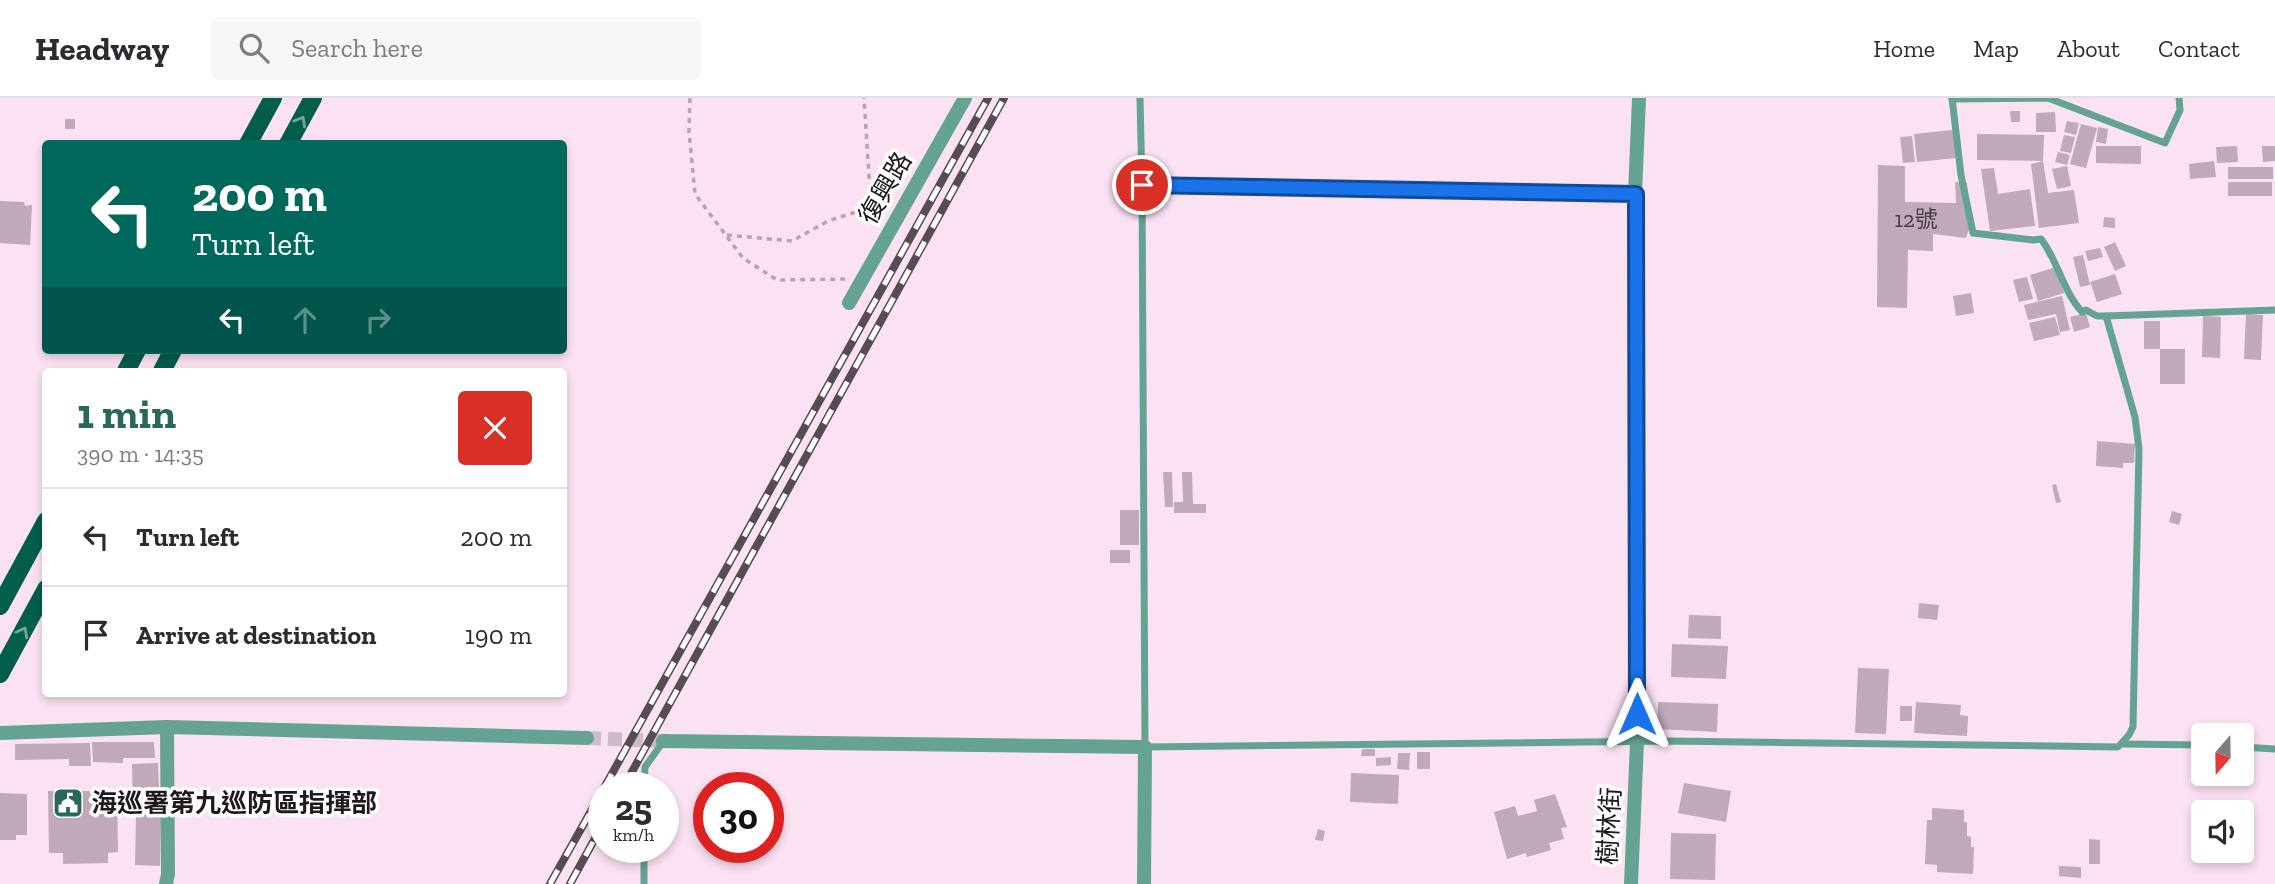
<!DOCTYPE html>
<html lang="en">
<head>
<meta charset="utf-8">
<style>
	:root { --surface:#fff; --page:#f7f7f7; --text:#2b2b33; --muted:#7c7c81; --line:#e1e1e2; --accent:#276858 }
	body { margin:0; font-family:"Zilla Slab","Noto Sans TC",serif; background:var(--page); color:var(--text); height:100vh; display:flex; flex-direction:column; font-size:26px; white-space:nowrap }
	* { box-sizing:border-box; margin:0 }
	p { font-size:23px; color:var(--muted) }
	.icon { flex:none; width:38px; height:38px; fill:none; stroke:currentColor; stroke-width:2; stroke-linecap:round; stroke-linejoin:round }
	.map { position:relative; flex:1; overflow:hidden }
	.drawer { position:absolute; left:42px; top:270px; width:525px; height:329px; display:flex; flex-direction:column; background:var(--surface); border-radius:7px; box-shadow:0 4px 10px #0003 }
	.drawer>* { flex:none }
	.hud { position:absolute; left:42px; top:42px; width:525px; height:214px; border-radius:7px; box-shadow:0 4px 10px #0003; background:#00695c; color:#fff; overflow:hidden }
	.needle { width:46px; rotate:200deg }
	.fabs { position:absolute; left:2191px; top:625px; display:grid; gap:14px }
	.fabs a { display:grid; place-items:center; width:63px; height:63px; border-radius:7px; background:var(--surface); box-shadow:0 4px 10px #0003; font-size:35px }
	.speed { position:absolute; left:588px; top:674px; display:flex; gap:14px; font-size:35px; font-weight:700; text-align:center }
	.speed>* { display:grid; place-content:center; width:91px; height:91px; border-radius:50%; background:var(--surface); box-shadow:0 4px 10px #0003; line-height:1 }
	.speed small { font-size:18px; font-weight:400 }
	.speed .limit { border:10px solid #d22; background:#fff; color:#111 }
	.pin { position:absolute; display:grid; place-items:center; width:60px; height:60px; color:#fff; margin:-30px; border:4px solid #fff; border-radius:50%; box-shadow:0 2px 7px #0007 }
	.me { position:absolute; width:77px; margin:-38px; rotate:0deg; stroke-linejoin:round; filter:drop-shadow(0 0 5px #0008) }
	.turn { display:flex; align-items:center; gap:24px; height:147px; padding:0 35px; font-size:32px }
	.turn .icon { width:91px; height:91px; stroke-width:2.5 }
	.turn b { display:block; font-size:49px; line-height:60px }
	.lanes { display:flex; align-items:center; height:66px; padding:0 35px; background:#0003; justify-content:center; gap:35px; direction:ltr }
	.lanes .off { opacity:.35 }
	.round { display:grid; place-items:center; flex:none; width:74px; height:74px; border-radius:7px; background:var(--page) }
	.overview { display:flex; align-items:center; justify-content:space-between; height:119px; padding:0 35px }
	h1 { font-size:42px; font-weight:700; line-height:52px; color:var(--accent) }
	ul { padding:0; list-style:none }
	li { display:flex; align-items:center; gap:21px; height:98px; padding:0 35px; border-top:2px solid var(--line) }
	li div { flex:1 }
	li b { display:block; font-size:26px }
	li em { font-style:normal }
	header { display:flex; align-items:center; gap:42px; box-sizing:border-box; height:98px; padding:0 35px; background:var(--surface); border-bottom:2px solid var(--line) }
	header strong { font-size:33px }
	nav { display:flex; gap:38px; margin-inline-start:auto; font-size:24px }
	.search { width:490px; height:63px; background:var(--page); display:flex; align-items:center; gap:18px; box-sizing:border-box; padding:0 24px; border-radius:7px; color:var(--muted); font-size:26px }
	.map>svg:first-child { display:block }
</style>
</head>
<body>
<header>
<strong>Headway</strong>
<div class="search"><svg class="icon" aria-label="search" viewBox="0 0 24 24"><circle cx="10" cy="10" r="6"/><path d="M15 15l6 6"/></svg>Search here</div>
<nav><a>Home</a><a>Map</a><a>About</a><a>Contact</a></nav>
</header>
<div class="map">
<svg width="2275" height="786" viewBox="0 0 2275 786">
	<rect width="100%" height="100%" fill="#fbe2f3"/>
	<g fill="#c0a9b8">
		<path d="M 2010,13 L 2020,13 L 2020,24 L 2011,24 Z"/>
		<path d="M 2055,14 L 2056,34 L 2036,34 L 2036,15 Z"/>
		<rect x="65" y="21" width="10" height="10"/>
		<path d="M 2067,23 L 2079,25 L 2076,37 L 2064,34 Z"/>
		<path d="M 2081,26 L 2097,30 L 2086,70 L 2070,66 Z"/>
		<path d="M 2098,29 L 2108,31 L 2106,46 L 2096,44 Z"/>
		<path d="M 1953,32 L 1956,60 L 1917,64 L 1914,36 Z"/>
		<path d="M 1977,36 L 2044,37 L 2043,63 L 1977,62 Z"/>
		<path d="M 2064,37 L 2075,39 L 2071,55 L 2060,53 Z"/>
		<path d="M 1912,38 L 1915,64 L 1903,65 L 1900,39 Z"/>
		<path d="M 2096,48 L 2141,48 L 2141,66 L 2096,65 Z"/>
		<path d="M 2237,48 L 2238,64 L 2217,65 L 2216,49 Z"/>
		<path d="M 2262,48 L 2275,48 L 2275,63 L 2263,64 Z"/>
		<path d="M 2058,54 L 2070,57 L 2067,67 L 2055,64 Z"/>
		<path d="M 2043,63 L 2048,95 L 2074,92 L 2079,125 L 2039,130 L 2031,66 Z"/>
		<path d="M 2214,63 L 2216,79 L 2190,81 L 2189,66 Z"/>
		<path d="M 1878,67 L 1905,68 L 1905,104 L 1956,105 L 1955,84 L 1967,85 L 1971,125 L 1966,140 L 1933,136 L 1933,153 L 1908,152 L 1907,210 L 1877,209 Z"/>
		<path d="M 2067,68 L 2071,88 L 2057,91 L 2052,71 Z"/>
		<rect x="2228" y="69" width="45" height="12"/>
		<path d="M 1994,70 L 1998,96 L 2030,91 L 2035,128 L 1990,133 L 1981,71 Z"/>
		<rect x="2228" y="84" width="44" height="14"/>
		<path d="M 0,103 L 24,104 L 25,108 L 32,107 L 30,147 L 0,145 Z"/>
		<path d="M 2104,119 L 2115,120 L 2115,130 L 2103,129 Z"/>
		<path d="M 2115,144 L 2126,168 L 2115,173 L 2104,149 Z"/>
		<path d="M 2100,150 L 2103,159 L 2088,163 L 2085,153 Z"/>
		<path d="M 2083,157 L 2090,187 L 2080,189 L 2073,159 Z"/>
		<path d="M 2056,169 L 2064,195 L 2038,203 L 2030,177 Z"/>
		<path d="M 2115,176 L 2122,196 L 2097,204 L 2090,184 Z"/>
		<path d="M 2027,179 L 2033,201 L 2019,204 L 2013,182 Z"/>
		<path d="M 1971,195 L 1974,215 L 1956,218 L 1953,198 Z"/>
		<path d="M 2062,198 L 2070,232 L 2060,234 L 2056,216 L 2028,222 L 2024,207 Z"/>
		<path d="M 2086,215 L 2090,229 L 2074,234 L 2070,219 Z"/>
		<path d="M 2246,216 L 2263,217 L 2261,262 L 2244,261 Z"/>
		<path d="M 2203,218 L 2221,219 L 2220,260 L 2202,259 Z"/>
		<path d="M 2055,219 L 2060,237 L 2034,243 L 2029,225 Z"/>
		<rect x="2144" y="223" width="16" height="28"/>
		<rect x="2160" y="251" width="25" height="35"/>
		<path d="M 2097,343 L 2135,346 L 2134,365 L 2123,365 L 2123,370 L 2096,368 Z"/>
		<path d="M 1163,374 L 1172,374 L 1173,409 L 1165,409 Z"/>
		<path d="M 1182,374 L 1192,374 L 1193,406 L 1206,406 L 1206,415 L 1174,415 L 1174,404 L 1183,404 Z"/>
		<path d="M 2056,386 L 2061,404 L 2056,405 L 2052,387 Z"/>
		<rect x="1120" y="412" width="19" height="35"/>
		<path d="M 2172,413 L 2182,416 L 2179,427 L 2169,424 Z"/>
		<rect x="1110" y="452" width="20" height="13"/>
		<path d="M 1919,505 L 1939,507 L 1937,522 L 1918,520 Z"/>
		<path d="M 1689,517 L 1721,518 L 1721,541 L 1688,540 Z"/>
		<path d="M 1672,546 L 1728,548 L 1726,581 L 1671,579 Z"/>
		<path d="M 1858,570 L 1889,571 L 1886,636 L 1855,635 Z"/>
		<path d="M 1658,604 L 1718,606 L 1717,634 L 1657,631 Z"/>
		<path d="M 1916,604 L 1961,607 L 1960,617 L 1968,618 L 1967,638 L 1914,635 Z"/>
		<rect x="1900" y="608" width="12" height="15"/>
		<path d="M 92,644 L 154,644 L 155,660 L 123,660 L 123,665 L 93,664 Z"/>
		<path d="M 90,645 L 91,668 L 69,668 L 69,661 L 15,662 L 15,646 Z"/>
		<path d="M 1362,651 L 1375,651 L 1375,658 L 1361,658 Z"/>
		<rect x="1417" y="654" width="13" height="17"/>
		<path d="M 1398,655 L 1410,655 L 1409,672 L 1397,671 Z"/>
		<path d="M 1391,659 L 1391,667 L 1376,668 L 1376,660 Z"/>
		<path d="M 158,665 L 160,713 L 133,714 L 132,666 Z"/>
		<path d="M 1351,675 L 1399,677 L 1398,706 L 1350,704 Z"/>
		<path d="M 1684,685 L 1731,693 L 1726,724 L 1678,715 Z"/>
		<path d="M 48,693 L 117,693 L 118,754 L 108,755 L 108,765 L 63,766 L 63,755 L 49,755 Z"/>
		<path d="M 0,695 L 27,696 L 27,737 L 16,737 L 16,742 L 0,742 Z"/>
		<path d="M 1555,696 L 1567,729 L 1561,730 L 1564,741 L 1549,745 L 1551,752 L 1527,759 L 1526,755 L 1507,761 L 1494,714 L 1515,708 L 1518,718 L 1537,713 L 1534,702 Z"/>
		<path d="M 1932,710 L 1964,712 L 1964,724 L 1967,724 L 1967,738 L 1971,739 L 1971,749 L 1974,749 L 1973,776 L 1937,774 L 1937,767 L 1925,766 L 1927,722 L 1932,722 Z"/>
		<path d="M 136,716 L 161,716 L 160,768 L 135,767 Z"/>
		<path d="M 1318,731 L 1325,733 L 1323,743 L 1315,742 Z"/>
		<path d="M 1671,735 L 1716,736 L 1715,782 L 1670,781 Z"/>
		<path d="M 2089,741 L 2100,742 L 2100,766 L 2089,766 Z"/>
		<path d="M 2059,768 L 2081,769 L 2081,780 L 2059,778 Z"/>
	</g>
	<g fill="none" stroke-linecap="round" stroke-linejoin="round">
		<path stroke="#cfbac8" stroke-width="14" stroke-dasharray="14 7" stroke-linecap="butt" d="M 587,640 L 663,643"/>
		<g stroke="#b7a3b1" stroke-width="3.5" stroke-dasharray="5 5" stroke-linecap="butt">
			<path d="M 690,0 L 689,34 L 695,96 L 743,160 L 777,182 L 846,181"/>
			<path d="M 727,137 L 792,143 L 828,123 L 871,109 L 864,0"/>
		</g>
		<g stroke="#64a391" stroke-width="7">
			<path d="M 1140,0 L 1142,87"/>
			<path d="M 1952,1 L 2048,0 L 2165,45 L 2180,12 L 2179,0"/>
			<path d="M 1635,96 L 1142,87 L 1145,649 L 1672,643 L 2118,649 L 2129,637 L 2133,629 L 2139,351 L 2135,319 L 2106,218 L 2097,218 L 2086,212 L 2082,214 C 2063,193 2058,163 2041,141 L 2033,142 L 1973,135 L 1961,77 L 1952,0"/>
			<path d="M 2106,218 L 2275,212"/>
			<path d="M 2123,646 L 2203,647"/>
			<path d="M 2242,649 L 2275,651"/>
			<path d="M 644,690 L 645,669 L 663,644"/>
			<path d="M 644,786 L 644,749"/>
		</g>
		<g stroke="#64a391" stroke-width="14">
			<path d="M 849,205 L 965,0"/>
			<path d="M 0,635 L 167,629 L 587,640"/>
			<path d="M 663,643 L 1145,649 L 1144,786"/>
			<path d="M 166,786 L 168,776 L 167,629"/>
			<path d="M 1631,786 L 1637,644 L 1635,96 L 1639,0"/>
		</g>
		<g stroke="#025d4b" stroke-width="18">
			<path d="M 248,46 L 273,0"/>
			<path d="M 288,46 L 313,0"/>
			<path d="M 126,273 L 137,252"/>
			<path d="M 162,273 L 173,252"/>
			<path d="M 0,508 L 46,423"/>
			<path d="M 0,576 L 46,491"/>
		</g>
		<g stroke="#574b54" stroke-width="8">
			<g id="rail">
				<path d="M 604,690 L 988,0"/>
				<path d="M 623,690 L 1004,0"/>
				<path d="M 550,786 L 604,690"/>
				<path d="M 570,786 L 604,724"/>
			</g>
		</g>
		<use href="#rail" stroke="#fff" stroke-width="5" stroke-dasharray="16" stroke-linecap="butt"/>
	</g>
	<defs><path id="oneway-chevron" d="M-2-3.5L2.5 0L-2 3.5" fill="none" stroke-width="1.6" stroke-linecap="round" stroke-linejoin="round" transform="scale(1.75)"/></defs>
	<g stroke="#74a69c">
		<use href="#oneway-chevron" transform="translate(301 23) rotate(-60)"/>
		<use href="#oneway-chevron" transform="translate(23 534) rotate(-62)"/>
	</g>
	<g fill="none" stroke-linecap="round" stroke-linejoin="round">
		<g stroke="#114b97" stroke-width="18">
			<path id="route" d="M 1142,87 L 1636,96 L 1637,616"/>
		</g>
		<use href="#route" stroke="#1a73e8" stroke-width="12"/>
	</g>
	<defs>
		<g id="civic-square" transform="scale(1.575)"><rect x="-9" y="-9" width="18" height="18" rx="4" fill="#276858" stroke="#fff"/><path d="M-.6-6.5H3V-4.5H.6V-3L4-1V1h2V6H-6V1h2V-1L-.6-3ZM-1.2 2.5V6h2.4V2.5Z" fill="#fff"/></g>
	</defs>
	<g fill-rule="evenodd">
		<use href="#civic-square" x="68" y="705"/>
	</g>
	<g text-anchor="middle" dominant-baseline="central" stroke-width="7" stroke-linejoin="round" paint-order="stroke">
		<g font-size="23" fill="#483c44">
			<text x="1916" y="121">12號</text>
		</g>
		<g font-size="26" fill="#20181e" stroke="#fff">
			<text transform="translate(885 90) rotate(-60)">復興路</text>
			<text transform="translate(1609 728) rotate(-87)">樹林街</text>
		</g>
		<g font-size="26" font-weight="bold" fill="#20181e" stroke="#fff" text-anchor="start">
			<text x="91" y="705">海巡署第九巡防區指揮部</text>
		</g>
	</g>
</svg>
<div class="fabs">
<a><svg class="needle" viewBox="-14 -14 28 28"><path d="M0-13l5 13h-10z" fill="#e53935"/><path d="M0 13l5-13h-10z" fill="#7c7c81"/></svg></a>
<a><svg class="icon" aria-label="sound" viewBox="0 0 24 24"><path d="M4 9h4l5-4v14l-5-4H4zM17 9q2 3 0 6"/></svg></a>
</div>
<div class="speed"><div>25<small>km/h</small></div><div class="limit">30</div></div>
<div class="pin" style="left:1142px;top:87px;background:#d93025"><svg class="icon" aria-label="arrive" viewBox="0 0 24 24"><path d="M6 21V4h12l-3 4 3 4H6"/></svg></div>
<svg class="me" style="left:1637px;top:616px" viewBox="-20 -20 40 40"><path d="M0-17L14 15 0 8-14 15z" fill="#1a73e8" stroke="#fff" stroke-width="4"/></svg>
<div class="hud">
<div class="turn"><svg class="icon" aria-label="left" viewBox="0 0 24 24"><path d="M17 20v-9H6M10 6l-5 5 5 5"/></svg><div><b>200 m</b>Turn left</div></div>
<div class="lanes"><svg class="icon" aria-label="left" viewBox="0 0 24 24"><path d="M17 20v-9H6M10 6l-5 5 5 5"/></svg><svg class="icon off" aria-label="ahead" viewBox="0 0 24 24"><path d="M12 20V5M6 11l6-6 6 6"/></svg><svg class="icon off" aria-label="right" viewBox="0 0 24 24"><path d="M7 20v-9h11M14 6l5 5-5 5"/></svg></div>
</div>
<section class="drawer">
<div class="overview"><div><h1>1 min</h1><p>390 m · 14:35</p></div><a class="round" style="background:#d93025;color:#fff"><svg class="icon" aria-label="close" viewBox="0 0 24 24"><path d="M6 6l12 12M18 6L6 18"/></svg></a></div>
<ul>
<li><svg class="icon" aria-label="left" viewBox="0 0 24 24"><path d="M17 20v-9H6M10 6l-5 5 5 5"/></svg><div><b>Turn left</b></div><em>200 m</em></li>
<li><svg class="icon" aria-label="arrive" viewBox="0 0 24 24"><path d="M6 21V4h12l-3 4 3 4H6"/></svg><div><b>Arrive at destination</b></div><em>190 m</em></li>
</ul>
</section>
</div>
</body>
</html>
